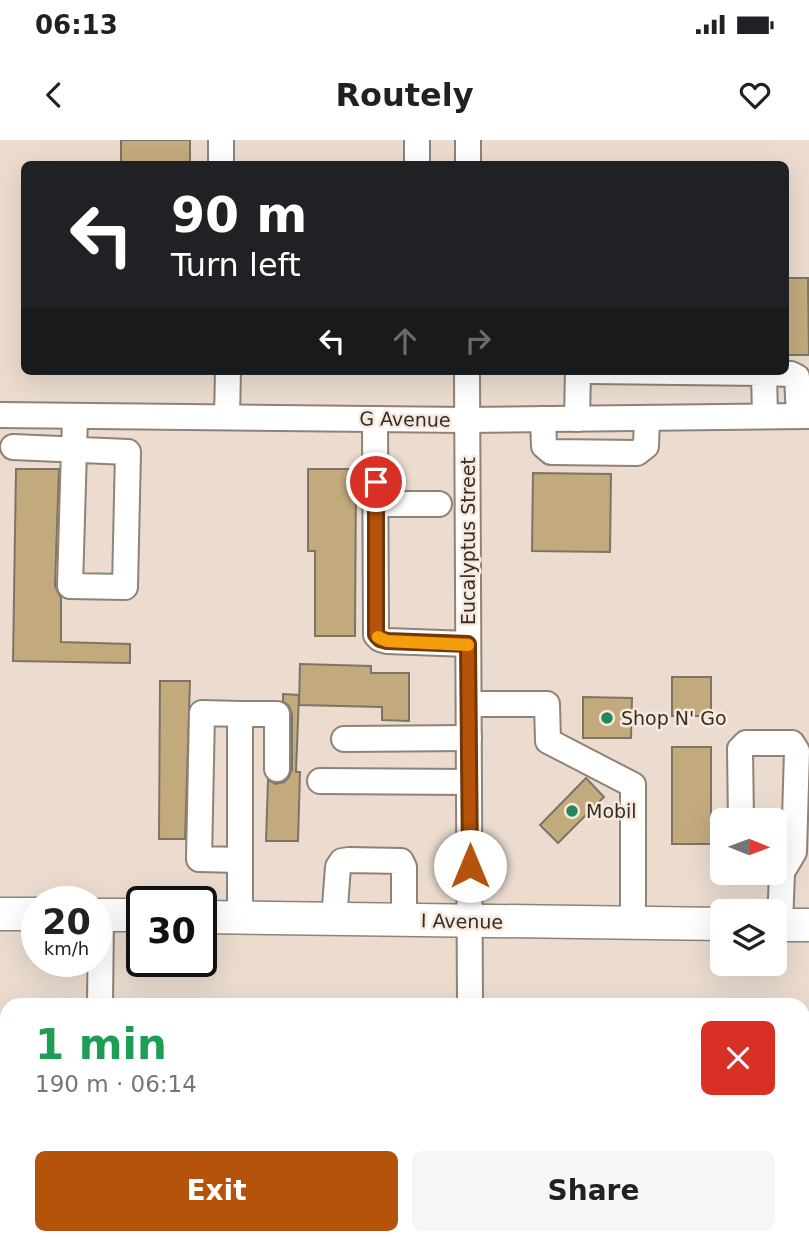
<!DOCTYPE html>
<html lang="en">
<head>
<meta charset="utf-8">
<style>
	:root { --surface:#fff; --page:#f6f6f6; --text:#202124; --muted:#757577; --accent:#b45309 }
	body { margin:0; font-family:"DejaVu Sans",sans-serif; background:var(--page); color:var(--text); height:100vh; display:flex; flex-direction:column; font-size:26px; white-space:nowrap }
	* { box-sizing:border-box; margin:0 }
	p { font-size:23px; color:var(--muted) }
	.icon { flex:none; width:38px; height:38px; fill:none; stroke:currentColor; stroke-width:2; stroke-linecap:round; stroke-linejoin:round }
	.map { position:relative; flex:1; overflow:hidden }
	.panel { position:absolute; left:0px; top:858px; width:810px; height:247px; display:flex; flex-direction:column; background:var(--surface); border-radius:21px 21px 0 0; box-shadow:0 7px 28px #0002 }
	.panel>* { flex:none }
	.top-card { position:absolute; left:21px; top:21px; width:768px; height:214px; border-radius:10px; box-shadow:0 7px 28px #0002; background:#202124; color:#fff; overflow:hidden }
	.needle { width:46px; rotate:91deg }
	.fabs { position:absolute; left:710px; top:668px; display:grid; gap:14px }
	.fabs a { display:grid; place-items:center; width:77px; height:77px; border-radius:10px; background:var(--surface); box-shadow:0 7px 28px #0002; font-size:35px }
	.speed { position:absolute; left:21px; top:746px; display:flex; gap:14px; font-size:35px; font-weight:700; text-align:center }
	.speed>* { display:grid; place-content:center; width:91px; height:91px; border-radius:50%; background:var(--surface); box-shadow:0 7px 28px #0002; line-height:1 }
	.speed small { font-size:18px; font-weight:400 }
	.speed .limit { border:4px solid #111; border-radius:10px; background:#fff; color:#111 }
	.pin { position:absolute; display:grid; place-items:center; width:60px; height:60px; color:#fff; margin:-30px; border:4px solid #fff; border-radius:50%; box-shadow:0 2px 7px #0007 }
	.me { position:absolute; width:77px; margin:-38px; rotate:0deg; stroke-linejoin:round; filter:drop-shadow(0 0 5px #0008) }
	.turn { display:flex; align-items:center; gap:24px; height:147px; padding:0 35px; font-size:32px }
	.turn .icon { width:91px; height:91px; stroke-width:2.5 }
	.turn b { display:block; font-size:49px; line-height:60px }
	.lanes { display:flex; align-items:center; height:66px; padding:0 35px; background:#0003; justify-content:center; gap:35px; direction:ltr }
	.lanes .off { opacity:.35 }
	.round { display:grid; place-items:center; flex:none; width:74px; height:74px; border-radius:10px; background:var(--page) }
	.summary { display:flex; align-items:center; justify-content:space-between; height:119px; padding:0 35px }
	h1 { font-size:42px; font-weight:600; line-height:52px; color:#1e9e55 }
	.action { display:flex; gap:14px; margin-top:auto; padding:14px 35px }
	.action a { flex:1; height:80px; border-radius:10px; background:var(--accent); color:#fff; font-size:28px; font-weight:600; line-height:80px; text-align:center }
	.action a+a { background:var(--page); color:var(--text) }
	.status { display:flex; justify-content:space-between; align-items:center; height:49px; padding:0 35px; background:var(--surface); direction:ltr }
	.status svg { height:19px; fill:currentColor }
	header { display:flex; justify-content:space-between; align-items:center; height:91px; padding:0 35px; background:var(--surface); font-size:32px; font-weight:600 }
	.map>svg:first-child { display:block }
</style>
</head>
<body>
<div class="status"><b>06:13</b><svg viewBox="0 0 49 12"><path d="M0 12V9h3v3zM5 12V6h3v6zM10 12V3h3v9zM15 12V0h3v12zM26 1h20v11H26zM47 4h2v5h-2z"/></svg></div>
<header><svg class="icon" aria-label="back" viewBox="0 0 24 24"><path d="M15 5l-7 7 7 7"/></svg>Routely<svg class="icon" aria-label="heart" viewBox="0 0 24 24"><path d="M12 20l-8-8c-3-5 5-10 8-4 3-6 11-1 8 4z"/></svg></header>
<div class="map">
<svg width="809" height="1103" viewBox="0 0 809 1103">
	<rect width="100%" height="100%" fill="#ebdccf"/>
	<g fill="#c3aa7d" stroke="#7c7566" stroke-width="2">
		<rect x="121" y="0" width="69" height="24"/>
		<path d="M 786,138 L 808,138 L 809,215 L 786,215 Z"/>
		<path d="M 16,329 L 59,329 L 55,446 L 61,458 L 61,502 L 130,504 L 130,523 L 13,521 Z"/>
		<path d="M 308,329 L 356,329 L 355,496 L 315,496 L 315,411 L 308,411 Z"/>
		<path d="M 533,333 L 611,334 L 610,412 L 532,411 Z"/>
		<path d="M 300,524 L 371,526 L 371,533 L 409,533 L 409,581 L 382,580 L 382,567 L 299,565 Z"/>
		<rect x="672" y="537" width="39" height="39"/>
		<path d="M 160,541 L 190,541 L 185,699 L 159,699 Z"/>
		<path d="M 283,554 L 299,555 L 296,632 L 300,632 L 298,701 L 266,701 L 268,640 L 276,644 L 284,642 L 289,637 L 292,629 L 292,574 L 289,566 L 283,561 Z"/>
		<path d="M 583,557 L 632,558 L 631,598 L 583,598 Z"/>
		<rect x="672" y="607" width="39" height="97"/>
		<path d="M 586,638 L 604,657 L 558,703 L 540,685 Z"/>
	</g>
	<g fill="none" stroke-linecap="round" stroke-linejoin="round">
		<g stroke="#8f8276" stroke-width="28">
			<g id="minor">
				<path d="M 221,24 L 221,0"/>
				<path d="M 417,24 L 417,0"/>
				<path d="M 468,24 L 468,0"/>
				<path d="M 467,231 L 470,864"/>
				<path d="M 591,231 L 764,233 L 765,276"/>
				<path d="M 764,233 L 791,234 L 797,237 L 799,276"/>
				<path d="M 0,275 L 467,280 L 809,276"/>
				<path d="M 227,277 L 228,231"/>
				<path d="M 375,279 L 376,495 L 380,499 L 387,501 L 468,504"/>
				<path d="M 543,279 L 544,306 L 551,312 L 637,313 L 646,306 L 647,278"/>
				<path d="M 577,279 L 578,231"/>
				<path d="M 13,307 L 128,312 L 125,447 L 70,446 L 75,276"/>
				<path d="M 376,364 L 439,364"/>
				<path d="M 470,564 L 547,564 L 548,601 L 633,645 L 633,783"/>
				<path d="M 344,599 L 469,598"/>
				<path d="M 320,641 L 469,642"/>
				<path d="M 741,681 L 740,609 L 746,603 L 792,603 L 797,611 L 794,712 L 782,732 L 780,785"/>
				<path d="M 240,720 L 199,719 L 202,573 L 240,574"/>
				<path d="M 240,777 L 240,574 L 277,574 L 277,629"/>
				<path d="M 334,780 L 338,727 L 342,721 L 349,720 L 401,721 L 404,727 L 404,781"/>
				<path d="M 100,864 L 101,775"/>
				<path d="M 97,1103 L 97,1097"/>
				<path d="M 467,1103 L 467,1097"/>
			</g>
		</g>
		<g stroke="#8f8276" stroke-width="35">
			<g id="major">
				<path d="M 0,774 L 37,774"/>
				<path d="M 96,775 L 142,775"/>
				<path d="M 201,777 L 723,784"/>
				<path d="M 775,785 L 809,785"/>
			</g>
		</g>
		<use href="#minor" stroke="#fff" stroke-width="24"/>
		<use href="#major" stroke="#fff" stroke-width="32"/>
	</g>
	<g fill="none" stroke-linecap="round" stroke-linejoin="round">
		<g stroke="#753606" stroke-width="18">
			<path id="route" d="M 376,342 L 376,495 L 380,499 L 387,501 L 468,504 L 470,726"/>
		</g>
		<use href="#route" stroke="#b45309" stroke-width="12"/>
		<path stroke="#f59e0b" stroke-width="12" d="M 378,497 L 387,501 L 468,505"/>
	</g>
	<g fill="#26865e" stroke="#f8e9dc" stroke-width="2.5">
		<circle cx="607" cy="578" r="7"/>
		<circle cx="572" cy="671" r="7"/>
	</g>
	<g text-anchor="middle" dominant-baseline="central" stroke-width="5" stroke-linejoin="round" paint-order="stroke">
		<g font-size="19" fill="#332d28" stroke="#f8e9dc">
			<text transform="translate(405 279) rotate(1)">G Avenue</text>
			<text transform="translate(468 401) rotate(-90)">Eucalyptus Street</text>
			<text transform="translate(462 781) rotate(1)">I Avenue</text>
		</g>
		<g font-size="19" fill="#332d28" stroke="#f8e9dc" text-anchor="start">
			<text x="621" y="578">Shop N' Go</text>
			<text x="586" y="671">Mobil</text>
		</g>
	</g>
</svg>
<div class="fabs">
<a><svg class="needle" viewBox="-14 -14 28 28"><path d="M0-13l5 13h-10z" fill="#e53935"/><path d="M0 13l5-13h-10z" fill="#757577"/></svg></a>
<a><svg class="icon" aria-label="layers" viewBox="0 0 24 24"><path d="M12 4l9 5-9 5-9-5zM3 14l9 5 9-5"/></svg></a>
</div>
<div class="speed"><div>20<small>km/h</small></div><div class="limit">30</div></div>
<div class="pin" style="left:376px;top:342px;background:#d93025"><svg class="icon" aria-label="arrive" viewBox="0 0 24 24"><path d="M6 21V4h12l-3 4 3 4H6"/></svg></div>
<svg class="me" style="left:470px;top:726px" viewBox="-20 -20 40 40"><circle r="19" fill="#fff"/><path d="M0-13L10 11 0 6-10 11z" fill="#b45309"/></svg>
<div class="top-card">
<div class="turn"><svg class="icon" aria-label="left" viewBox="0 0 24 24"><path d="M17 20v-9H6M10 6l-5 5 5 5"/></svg><div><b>90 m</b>Turn left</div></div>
<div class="lanes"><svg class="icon" aria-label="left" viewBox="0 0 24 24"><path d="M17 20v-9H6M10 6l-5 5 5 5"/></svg><svg class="icon off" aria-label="ahead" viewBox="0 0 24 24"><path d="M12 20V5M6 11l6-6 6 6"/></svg><svg class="icon off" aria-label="right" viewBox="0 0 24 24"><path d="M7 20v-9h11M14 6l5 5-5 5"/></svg></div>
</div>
<section class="panel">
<div class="summary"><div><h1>1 min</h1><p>190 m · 06:14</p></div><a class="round" style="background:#d93025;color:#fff"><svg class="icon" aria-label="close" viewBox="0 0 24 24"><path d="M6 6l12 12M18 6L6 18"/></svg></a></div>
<div class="action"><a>Exit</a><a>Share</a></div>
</section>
</div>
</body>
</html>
